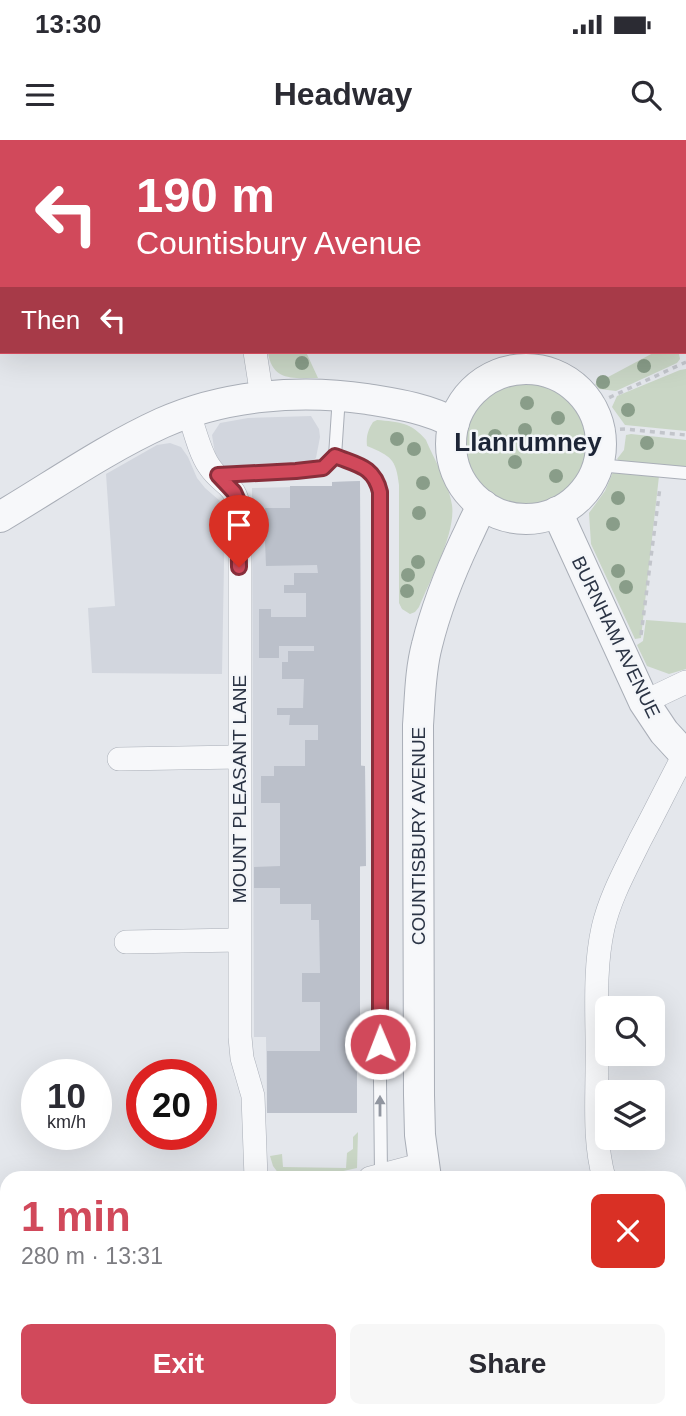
<!DOCTYPE html>
<html lang="en">
<head>
<meta charset="utf-8">
<style>
	:root { --surface:#fff; --page:#f7f7f7; --text:#2b2b33; --muted:#7c7c81; --accent:#d1495b }
	body { margin:0; font-family:Helvetica,sans-serif; background:var(--page); color:var(--text); height:100vh; display:flex; flex-direction:column; font-size:26px; white-space:nowrap }
	* { box-sizing:border-box; margin:0 }
	p { font-size:23px; color:var(--muted) }
	.icon { flex:none; width:38px; height:38px; fill:none; stroke:currentColor; stroke-width:2; stroke-linecap:round; stroke-linejoin:round }
	.map { position:relative; flex:1; overflow:hidden }
	.side { position:absolute; left:0px; top:1031px; width:686px; height:247px; display:flex; flex-direction:column; background:var(--surface); border-radius:21px 21px 0 0; box-shadow:0 7px 28px #0002 }
	.side>* { flex:none }
	.hud { position:absolute; left:0px; top:0px; width:686px; height:214px; box-shadow:0 7px 28px #0002; background:#d1495b; color:#fff; overflow:hidden }
	.tools { position:absolute; left:595px; top:856px; display:grid; gap:14px }
	.tools a { display:grid; place-items:center; width:70px; height:70px; border-radius:10px; background:var(--surface); box-shadow:0 7px 28px #0002; font-size:35px }
	.speed { position:absolute; left:21px; top:919px; display:flex; gap:14px; font-size:35px; font-weight:700; text-align:center }
	.speed>* { display:grid; place-content:center; width:91px; height:91px; border-radius:50%; background:var(--surface); box-shadow:0 7px 28px #0002; line-height:1 }
	.speed small { font-size:18px; font-weight:400 }
	.speed .limit { border:10px solid #d22; background:#fff; color:#111 }
	.pin { position:absolute; display:grid; place-items:center; width:60px; height:60px; color:#fff; margin:-72px -30px; border-radius:50% 50% 50% 0; rotate:-45deg; box-shadow:0 0 7px #0007 }
	.pin .icon { rotate:45deg }
	.me { position:absolute; width:77px; margin:-38px; rotate:359deg; stroke-linejoin:round; filter:drop-shadow(0 0 5px #0008) }
	.turn { display:flex; align-items:center; gap:24px; height:147px; padding:0 21px; font-size:32px }
	.turn .icon { width:91px; height:91px; stroke-width:2.5 }
	.turn b { display:block; font-size:49px; line-height:60px }
	.then { display:flex; align-items:center; height:66px; padding:0 21px; background:#0003; gap:14px; font-size:26px }
	.round { display:grid; place-items:center; flex:none; width:74px; height:74px; border-radius:10px; background:var(--page) }
	.headline { display:flex; align-items:center; justify-content:space-between; height:119px; padding:0 21px }
	h1 { font-size:42px; font-weight:700; line-height:52px; color:var(--accent) }
	.action { display:flex; gap:14px; margin-top:auto; padding:14px 21px }
	.action a { flex:1; height:80px; border-radius:10px; background:var(--accent); color:#fff; font-size:28px; font-weight:700; line-height:80px; text-align:center }
	.action a+a { background:var(--page); color:var(--text) }
	.status { display:flex; justify-content:space-between; align-items:center; height:49px; padding:0 35px; background:var(--surface); direction:ltr }
	.status svg { height:19px; fill:currentColor }
	header { display:flex; justify-content:space-between; align-items:center; height:91px; padding:0 21px; background:var(--surface); font-size:32px; font-weight:700 }
	.map>svg:first-child { display:block }
</style>
</head>
<body>
<div class="status"><b>13:30</b><svg viewBox="0 0 49 12"><path d="M0 12V9h3v3zM5 12V6h3v6zM10 12V3h3v9zM15 12V0h3v12zM26 1h20v11H26zM47 4h2v5h-2z"/></svg></div>
<header><svg class="icon" aria-label="menu" viewBox="0 0 24 24"><path d="M4 6h16M4 12h16M4 18h16"/></svg>Headway<svg class="icon" aria-label="search" viewBox="0 0 24 24"><circle cx="10" cy="10" r="6"/><path d="M15 15l6 6"/></svg></header>
<div class="map">
<svg width="686" height="1276" viewBox="0 0 686 1276">
	<rect width="100%" height="100%" fill="#e4e7ec"/>
	<g fill="#d2d6de">
		<path d="M 311,276 L 319,289 L 320,297 L 316,318 L 312,321 L 225,326 L 220,324 L 216,320 L 212,295 L 220,283 L 248,278 Z"/>
		<path d="M 170,303 L 181,307 L 188,317 L 197,338 L 205,348 L 220,361 L 225,368 L 222,534 L 92,533 L 88,468 L 115,466 L 106,334 L 157,305 Z"/>
		<path d="M 360,341 L 361,600 L 361,625 L 365,626 L 366,726 L 360,727 L 360,931 L 357,932 L 357,973 L 267,973 L 266,897 L 254,897 L 252,348 L 332,346 L 332,342 Z"/>
	</g>
	<g fill="#c9d6c5">
		<path d="M 268,212 L 306,212 L 318,238 C 294,238 272,242 268,212 Z"/>
		<path d="M 655,212 L 679,214 L 680,219 L 677,223 L 616,251 L 599,249 L 595,244 Z"/>
		<path d="M 686,229 L 686,291 L 625,285 L 612,267 L 617,256 L 680,230 Z"/>
		<circle cx="526" cy="305" r="62"/>
		<path d="M 377,280 C 399,282 411,282 426,300 C 434,319 449,344 452,365 C 456,393 430,440 419,467 L 415,472 L 410,474 L 402,469 L 399,463 L 399,345 C 396,319 391,316 367,306 C 366,296 368,290 373,282 Z"/>
		<path d="M 631,294 L 686,300 L 686,330 L 620,321 L 617,319 L 624,310 L 626,295 Z"/>
		<path d="M 613,332 L 659,336 L 641,498 L 635,499 L 591,404 L 589,373 L 605,351 Z"/>
		<path d="M 646,480 L 686,483 L 686,529 L 669,534 L 647,526 L 637,505 L 643,501 Z"/>
		<path d="M 358,992 L 357,1028 L 312,1038 L 282,1038 L 273,1026 L 270,1016 L 282,1014 L 283,1027 L 346,1028 L 347,1013 L 353,1009 L 353,997 Z"/>
	</g>
	<path fill="#bbc0ca" d="M 360,341 L 361,600 L 361,626 L 365,626 L 366,726 L 360,726 L 360,931 L 357,931 L 357,973 L 267,973 L 267,911 L 320,911 L 320,862 L 302,862 L 302,833 L 320,833 L 319,780 L 311,780 L 311,764 L 280,764 L 280,748 L 254,748 L 254,727 L 280,726 L 280,663 L 261,663 L 261,636 L 274,636 L 274,626 L 305,626 L 305,600 L 318,600 L 318,585 L 289,585 L 290,575 L 277,575 L 277,568 L 303,568 L 304,539 L 282,539 L 282,522 L 288,522 L 288,511 L 314,511 L 314,506 L 279,506 L 279,518 L 259,518 L 259,469 L 271,469 L 271,477 L 306,477 L 306,453 L 284,453 L 284,445 L 294,445 L 294,433 L 318,433 L 317,425 L 266,426 L 265,401 L 252,401 L 252,373 L 265,372 L 265,368 L 290,368 L 290,346 L 332,346 L 332,342 Z"/>
	<g fill="none" stroke-linecap="round" stroke-linejoin="round">
		<g stroke="#a9aeb7" stroke-width="14">
			<g id="service">
				<path d="M 335,316 C 356,325 375,326 380,352 L 379,849 L 381,1034"/>
				<path d="M 598,325 L 686,333"/>
				<path d="M 218,335 L 296,331 L 323,328 L 335,316 L 339,256"/>
				<path d="M 617,1276 L 617,1270"/>
			</g>
		</g>
		<g stroke="#a9aeb7" stroke-width="24">
			<g id="minor">
				<path d="M 122,2 L 124,0"/>
				<path d="M 363,2 L 364,0"/>
				<path d="M 684,60 L 686,60"/>
				<path d="M 0,166 L 2,163"/>
				<path d="M 255,212 L 262,257"/>
				<path d="M 189,273 C 194,289 200,313 209,326 C 223,347 236,342 240,373 L 240,897 L 242,918 L 253,956 L 256,1038"/>
				<path d="M 644,562 L 686,542"/>
				<path d="M 119,619 L 239,617"/>
				<path d="M 126,802 L 239,800"/>
				<path d="M 370,1038 L 423,1024"/>
				<path d="M 604,1038 C 594,1002 597,964 597,927 C 598,881 593,833 603,788 C 610,757 626,729 640,700 C 655,672 669,643 684,615"/>
				<path d="M 0,1080 L 7,1080"/>
				<path d="M 679,1081 L 686,1079"/>
				<path d="M 146,1276 L 146,1270"/>
			</g>
		</g>
		<g stroke="#a9aeb7" stroke-width="32">
			<g id="tertiary">
				<path d="M 581,2 L 582,0"/>
				<circle cx="526" cy="304" r="75"/>
				<path d="M 557,372 L 644,562 L 664,592 L 686,616"/>
				<path d="M 0,377 C 54,345 105,309 162,283 C 224,255 300,249 367,259 C 397,264 426,268 454,283"/>
				<path d="M 426,1038 L 420,995 L 419,955 L 418,585 C 420,559 420,531 427,505 C 436,468 450,433 466,399 C 472,387 476,376 483,365"/>
				<path d="M 487,1270 L 489,1276"/>
			</g>
		</g>
		<g stroke="#c2c5cb" stroke-width="3.5" stroke-dasharray="5 5" stroke-linecap="butt">
			<path d="M 591,266 L 686,222"/>
			<path d="M 600,290 L 625,289 L 686,295"/>
			<path d="M 641,495 L 660,347"/>
		</g>
		<use href="#service" stroke="#f7f8fa" stroke-width="12"/>
		<use href="#minor" stroke="#f7f8fa" stroke-width="23"/>
		<use href="#tertiary" stroke="#f7f8fa" stroke-width="30"/>
	</g>
	<g fill="#899d89">
		<circle cx="302" cy="223" r="7"/>
		<circle cx="644" cy="226" r="7"/>
		<circle cx="603" cy="242" r="7"/>
		<circle cx="527" cy="263" r="7"/>
		<circle cx="628" cy="270" r="7"/>
		<circle cx="558" cy="278" r="7"/>
		<circle cx="525" cy="290" r="7"/>
		<circle cx="495" cy="296" r="7"/>
		<circle cx="397" cy="299" r="7"/>
		<circle cx="647" cy="303" r="7"/>
		<circle cx="414" cy="309" r="7"/>
		<circle cx="515" cy="322" r="7"/>
		<circle cx="556" cy="336" r="7"/>
		<circle cx="423" cy="343" r="7"/>
		<circle cx="618" cy="358" r="7"/>
		<circle cx="419" cy="373" r="7"/>
		<circle cx="613" cy="384" r="7"/>
		<circle cx="418" cy="422" r="7"/>
		<circle cx="618" cy="431" r="7"/>
		<circle cx="408" cy="435" r="7"/>
		<circle cx="626" cy="447" r="7"/>
		<circle cx="407" cy="451" r="7"/>
	</g>
	<defs><path id="oneway-solid" d="M-6-.8H1V-3.2L6.5 0L1 3.2V.8H-6Z" transform="scale(1.75)"/></defs>
	<use fill="#9196a0" href="#oneway-solid" transform="translate(380 966) rotate(-90)"/>
	<g fill="none" stroke-linecap="round" stroke-linejoin="round">
		<g stroke="#882f3b" stroke-width="18">
			<path id="route" d="M 239,427 L 238,361 L 234,352 L 218,335 L 296,331 L 323,328 L 335,316 C 357,325 374,326 380,352 L 380,904"/>
		</g>
		<use href="#route" stroke="#d1495b" stroke-width="12"/>
	</g>
	<g text-anchor="middle" dominant-baseline="central" stroke-width="5" stroke-linejoin="round" paint-order="stroke">
		<g font-size="19" fill="#2b3445" stroke="#f4f6f9">
			<text transform="translate(616 497) rotate(64)">BURNHAM AVENUE</text>
			<text transform="translate(239 649) rotate(-90)">MOUNT PLEASANT LANE</text>
			<text transform="translate(418 696) rotate(-90)">COUNTISBURY AVENUE</text>
		</g>
		<g font-size="26" font-weight="bold" fill="#1d2536" stroke="#f4f6f9">
			<text x="528" y="302">Llanrumney</text>
		</g>
	</g>
</svg>
<div class="tools">
<a><svg class="icon" aria-label="search" viewBox="0 0 24 24"><circle cx="10" cy="10" r="6"/><path d="M15 15l6 6"/></svg></a>
<a><svg class="icon" aria-label="layers" viewBox="0 0 24 24"><path d="M12 4l9 5-9 5-9-5zM3 14l9 5 9-5"/></svg></a>
</div>
<div class="speed"><div>10<small>km/h</small></div><div class="limit">20</div></div>
<div class="pin" style="left:239px;top:427px;background:#d93025"><svg class="icon" aria-label="arrive" viewBox="0 0 24 24"><path d="M6 21V4h12l-3 4 3 4H6"/></svg></div>
<svg class="me" style="left:380px;top:904px" viewBox="-20 -20 40 40"><circle r="17" fill="#d1495b" stroke="#fff" stroke-width="3"/><path d="M0-11L8 9 0 5-8 9z" fill="#fff"/></svg>
<div class="hud">
<div class="turn"><svg class="icon" aria-label="left" viewBox="0 0 24 24"><path d="M17 20v-9H6M10 6l-5 5 5 5"/></svg><div><b>190 m</b>Countisbury Avenue</div></div>
<div class="then">Then<svg class="icon" aria-label="left" viewBox="0 0 24 24"><path d="M17 20v-9H6M10 6l-5 5 5 5"/></svg></div>
</div>
<section class="side">
<div class="headline"><div><h1>1 min</h1><p>280 m · 13:31</p></div><a class="round" style="background:#d93025;color:#fff"><svg class="icon" aria-label="close" viewBox="0 0 24 24"><path d="M6 6l12 12M18 6L6 18"/></svg></a></div>
<div class="action"><a>Exit</a><a>Share</a></div>
</section>
</div>
</body>
</html>
